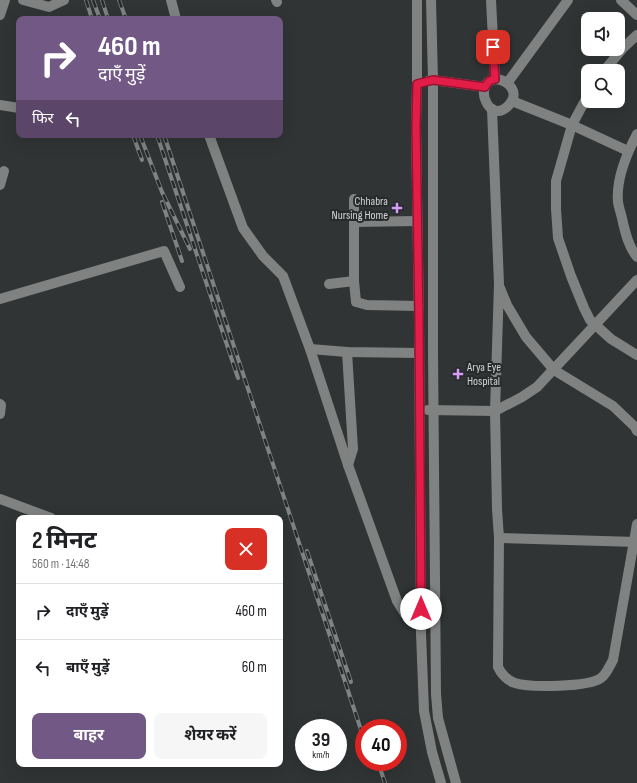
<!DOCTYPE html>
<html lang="hi">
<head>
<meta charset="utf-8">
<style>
	:root { --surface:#fff; --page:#f6f6f6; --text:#202124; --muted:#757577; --line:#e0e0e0; --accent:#725884 }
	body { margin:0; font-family:"Sofia Sans Condensed","Noto Sans Devanagari",sans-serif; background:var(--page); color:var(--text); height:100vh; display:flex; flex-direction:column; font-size:15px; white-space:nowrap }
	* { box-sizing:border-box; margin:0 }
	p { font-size:13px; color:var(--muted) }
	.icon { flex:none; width:22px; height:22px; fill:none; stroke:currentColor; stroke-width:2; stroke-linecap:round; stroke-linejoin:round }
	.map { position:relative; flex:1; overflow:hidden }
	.details { position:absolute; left:16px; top:515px; width:267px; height:252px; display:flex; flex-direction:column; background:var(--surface); border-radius:8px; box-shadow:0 4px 16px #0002 }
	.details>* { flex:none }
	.guide { position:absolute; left:16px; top:16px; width:267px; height:122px; border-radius:8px; box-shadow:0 4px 16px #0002; background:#725884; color:#fff; overflow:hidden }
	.buttons { position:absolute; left:581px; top:12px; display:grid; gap:8px }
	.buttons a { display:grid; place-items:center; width:44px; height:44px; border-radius:8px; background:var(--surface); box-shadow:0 4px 16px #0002; font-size:20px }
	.speed { position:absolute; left:295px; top:719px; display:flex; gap:8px; font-size:20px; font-weight:700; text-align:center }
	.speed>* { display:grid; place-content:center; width:52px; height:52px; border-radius:50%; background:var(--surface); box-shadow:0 4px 16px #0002; line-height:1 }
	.speed small { font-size:10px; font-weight:400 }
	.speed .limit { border:6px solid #d22; background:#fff; color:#111 }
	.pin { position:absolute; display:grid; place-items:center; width:34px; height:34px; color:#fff; margin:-17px; border-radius:8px; box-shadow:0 2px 6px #0006 }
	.me { position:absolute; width:44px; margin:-22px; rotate:0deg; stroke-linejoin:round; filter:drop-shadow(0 0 3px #0008) }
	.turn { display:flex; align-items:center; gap:14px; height:84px; padding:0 16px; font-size:18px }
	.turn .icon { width:52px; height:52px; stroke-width:2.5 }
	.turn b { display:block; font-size:28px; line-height:34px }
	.then { display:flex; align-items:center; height:38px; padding:0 16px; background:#0003; gap:8px; font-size:15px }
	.round { display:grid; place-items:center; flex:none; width:42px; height:42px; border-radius:8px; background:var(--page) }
	.overview { display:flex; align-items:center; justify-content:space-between; height:68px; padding:0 16px }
	h1 { font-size:24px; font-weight:700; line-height:30px }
	.primary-button { display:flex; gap:8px; margin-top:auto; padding:8px 16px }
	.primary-button a { flex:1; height:46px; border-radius:8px; background:var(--accent); color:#fff; font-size:16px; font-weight:700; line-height:46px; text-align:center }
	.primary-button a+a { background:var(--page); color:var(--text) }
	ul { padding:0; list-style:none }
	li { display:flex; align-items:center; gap:12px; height:56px; padding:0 16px; border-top:1px solid var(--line) }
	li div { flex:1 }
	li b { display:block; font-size:15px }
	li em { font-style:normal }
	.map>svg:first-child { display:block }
</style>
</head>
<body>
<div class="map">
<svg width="637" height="783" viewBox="0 0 637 783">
	<rect width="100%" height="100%" fill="#303435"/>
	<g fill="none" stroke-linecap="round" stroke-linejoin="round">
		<g stroke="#808282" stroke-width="10">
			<path d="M 23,0 L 49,7 L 64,0"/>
			<path d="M 171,0 L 176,19"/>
			<path d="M 276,0 L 277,2"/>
			<path d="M 417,0 L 417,84 L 416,126 L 419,321 L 421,633 L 424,711 L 432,752 L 441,783"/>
			<path d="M 431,0 L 433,80 L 433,352 L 436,694 L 438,718 L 456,783"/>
			<path d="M 491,0 L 495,79"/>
			<path d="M 621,0 L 637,15"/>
			<path d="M 0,15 L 5,0"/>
			<path d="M 604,71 L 623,48 L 637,35"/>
			<path d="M 495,79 C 509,80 521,93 508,106 C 489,125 472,83 495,79 Z"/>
			<path d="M 428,81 L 433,80 L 485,87"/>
			<path d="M 508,82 L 568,0"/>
			<path d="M 588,95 L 572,125 L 556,181 L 556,209 L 558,238 L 571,276 L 584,308 L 590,320 L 611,339 L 637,355"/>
			<path d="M 512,101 L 572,125 L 628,151"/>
			<path d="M 0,105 L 19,108"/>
			<path d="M 492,109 L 499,284 L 495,411 L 497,509 L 499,538 L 498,667 C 501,674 508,681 515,683 C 530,688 589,687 601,678 C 606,675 610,665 613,660 L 637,524"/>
			<path d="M 637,134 C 627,153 616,180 618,202 C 619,209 622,216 623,223 C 626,235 629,247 637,257"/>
			<path d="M 209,135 L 243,228 L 263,256 L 283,276 L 310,349 L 348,465 L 397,601 L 405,614 L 421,624"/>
			<path d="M 0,185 L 4,171"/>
			<path d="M 354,199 L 354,281 L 356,302 L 367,305 L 419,306"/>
			<path d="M 354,222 L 417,221"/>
			<path d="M 329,284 L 354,281"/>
			<path d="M 500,288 L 507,305 L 526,337 L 554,370 L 613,406 L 635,427 L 637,431"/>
			<path d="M 0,299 L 164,251 L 180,287"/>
			<path d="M 310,349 L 347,352 L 419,353"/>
			<path d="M 347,352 L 353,449 L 348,465"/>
			<path d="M 0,404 L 1,405 L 0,414"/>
			<path d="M 428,410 L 495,411 L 522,397 L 537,387 L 637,280"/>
			<path d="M 0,499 L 51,518"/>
			<path d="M 499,538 L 637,542"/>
		</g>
		<g stroke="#7f8383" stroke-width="4">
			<g id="rail">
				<path d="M 86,0 L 92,19"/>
				<path d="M 93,0 L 100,19"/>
				<path d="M 102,0 L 108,19"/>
				<path d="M 119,0 L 126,19"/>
				<path d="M 133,135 L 142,160"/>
				<path d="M 140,135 L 162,192 L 190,249"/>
				<path d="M 157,135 L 238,378"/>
				<path d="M 164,135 L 364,739"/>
				<path d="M 162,202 L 182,261"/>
				<path d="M 307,551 L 351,682"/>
				<path d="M 378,762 L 385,783"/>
			</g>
		</g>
		<use href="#rail" stroke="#262a2b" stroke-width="2.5" stroke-dasharray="8" stroke-linecap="butt"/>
	</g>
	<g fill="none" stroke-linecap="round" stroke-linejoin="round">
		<g stroke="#92132f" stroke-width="10">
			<path id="route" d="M 421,609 L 419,321 L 416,126 L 417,84 L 433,80 L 485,87 C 488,82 489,80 495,79 L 493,47"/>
		</g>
		<use href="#route" stroke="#e11d48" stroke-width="7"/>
	</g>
	<g fill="#d69bfa" stroke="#262a2b" stroke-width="1.5">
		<path d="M395 202h4v4h4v4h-4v4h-4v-4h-4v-4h4z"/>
		<path d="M456 368h4v4h4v4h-4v4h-4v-4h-4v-4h4z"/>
	</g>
	<g text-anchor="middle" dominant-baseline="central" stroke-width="4" stroke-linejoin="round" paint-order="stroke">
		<g font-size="12" fill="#d2d5d5" stroke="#262a2b" text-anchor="end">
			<text x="388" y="201">Chhabra<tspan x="388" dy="14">Nursing Home</tspan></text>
			<text x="467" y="367" text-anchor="start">Arya Eye<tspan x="467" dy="14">Hospital</tspan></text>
		</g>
	</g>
</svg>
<div class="buttons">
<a><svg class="icon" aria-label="sound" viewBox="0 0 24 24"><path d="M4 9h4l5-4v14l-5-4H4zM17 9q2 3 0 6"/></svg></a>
<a><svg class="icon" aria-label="search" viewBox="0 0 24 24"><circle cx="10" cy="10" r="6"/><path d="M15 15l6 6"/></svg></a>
</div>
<div class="speed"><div>39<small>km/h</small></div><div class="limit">40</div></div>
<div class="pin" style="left:493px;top:47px;background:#d93025"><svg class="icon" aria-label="arrive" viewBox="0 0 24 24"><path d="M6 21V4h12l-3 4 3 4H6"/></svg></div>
<svg class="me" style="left:421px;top:609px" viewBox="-20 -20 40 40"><circle r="19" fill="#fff"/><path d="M0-13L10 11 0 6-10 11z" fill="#e11d48"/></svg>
<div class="guide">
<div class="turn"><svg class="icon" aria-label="right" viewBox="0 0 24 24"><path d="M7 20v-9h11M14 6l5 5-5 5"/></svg><div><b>460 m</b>दाएँ मुड़ें</div></div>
<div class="then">फिर<svg class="icon" aria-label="left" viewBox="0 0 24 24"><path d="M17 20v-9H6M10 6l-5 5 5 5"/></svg></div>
</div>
<section class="details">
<div class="overview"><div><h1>2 मिनट</h1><p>560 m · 14:48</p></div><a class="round" style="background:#d93025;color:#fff"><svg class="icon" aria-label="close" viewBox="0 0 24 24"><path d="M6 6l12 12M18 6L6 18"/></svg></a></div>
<ul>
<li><svg class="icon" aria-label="right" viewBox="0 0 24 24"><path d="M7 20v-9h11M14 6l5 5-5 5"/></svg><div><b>दाएँ मुड़ें</b></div><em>460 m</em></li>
<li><svg class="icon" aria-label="left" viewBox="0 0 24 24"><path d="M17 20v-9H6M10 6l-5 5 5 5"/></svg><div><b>बाएँ मुड़ें</b></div><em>60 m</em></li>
</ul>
<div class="primary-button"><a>बाहर</a><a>शेयर करें</a></div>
</section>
</div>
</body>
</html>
